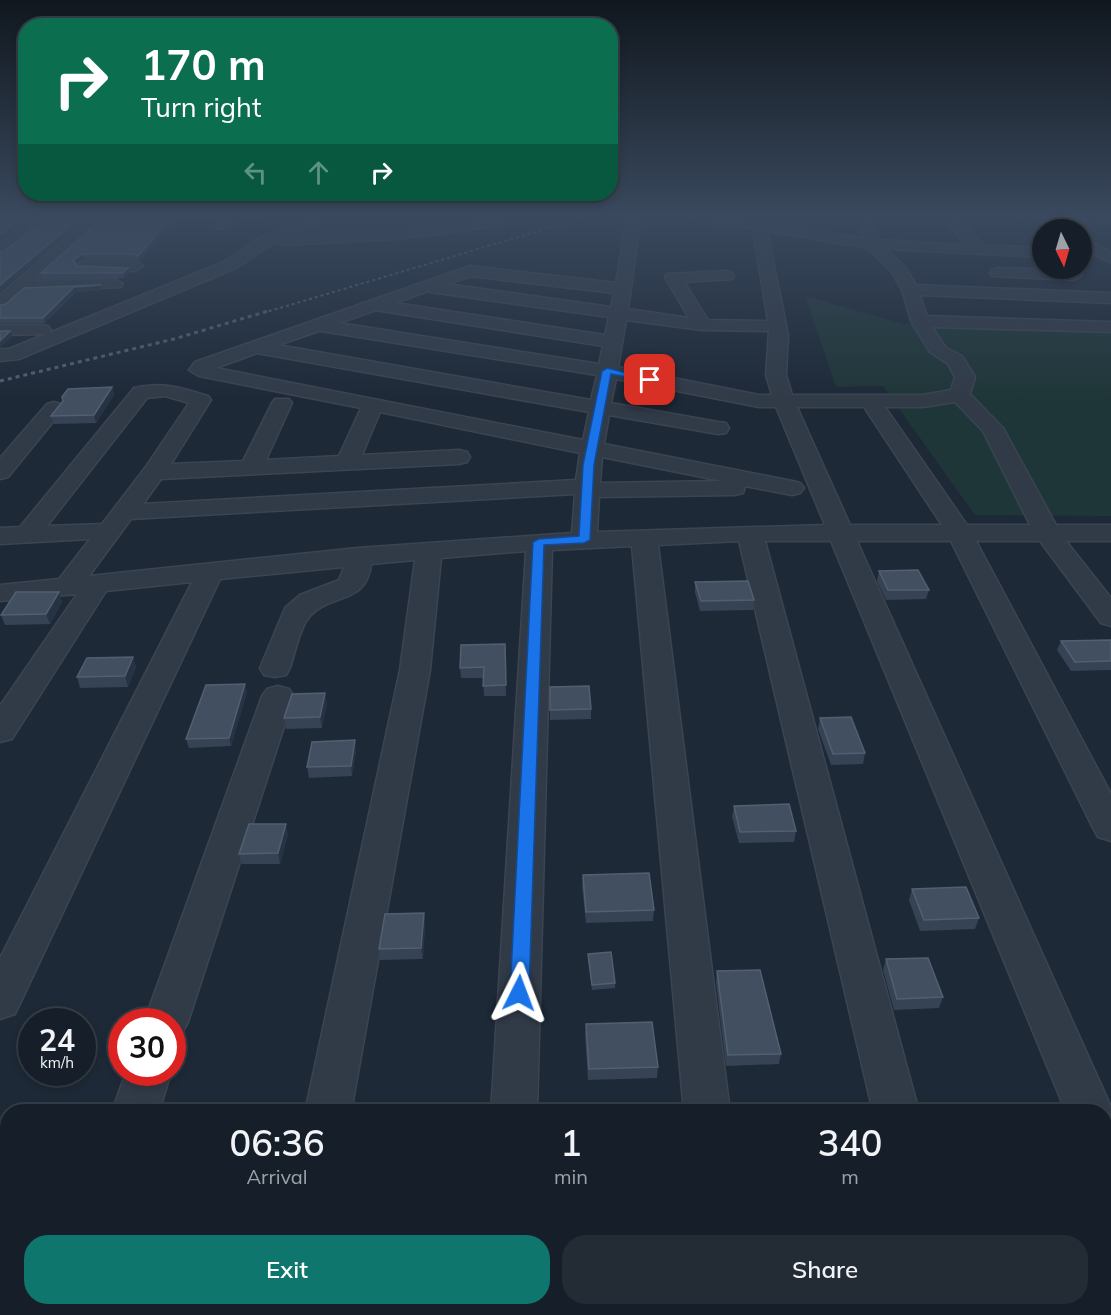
<!DOCTYPE html>
<html lang="en">
<head>
<meta charset="utf-8">
<style>
	:root { --surface:#161f29; --page:#232c35; --text:#f1f3f6; --muted:#9ea2a8; --line:#353d46; --accent:#0f766e }
	body { margin:0; font-family:Mulish,sans-serif; background:var(--page); color:var(--text); height:100vh; display:flex; flex-direction:column; font-size:22px; white-space:nowrap }
	* { box-sizing:border-box; margin:0 }
	p { font-size:20px; color:var(--muted) }
	.icon { flex:none; width:33px; height:33px; fill:none; stroke:currentColor; stroke-width:2; stroke-linecap:round; stroke-linejoin:round }
	.map { position:relative; flex:1; overflow:hidden }
	.drawer { position:absolute; left:0px; top:1104px; width:1112px; height:212px; display:flex; flex-direction:column; background:var(--surface); border-radius:24px 24px 0 0; box-shadow:0 3px 9px #0003,0 0 0 2px var(--line) }
	.drawer>* { flex:none }
	.top-card { position:absolute; left:18px; top:18px; width:600px; height:183px; border-radius:24px; box-shadow:0 3px 9px #0003,0 0 0 2px var(--line); background:#0b6e4f; color:#fff; overflow:hidden }
	.needle { width:39px; rotate:175deg }
	.tools { position:absolute; left:1032px; top:219px; display:grid; gap:12px }
	.tools a { display:grid; place-items:center; width:60px; height:60px; border-radius:50%; background:var(--surface); box-shadow:0 3px 9px #0003,0 0 0 2px var(--line); font-size:30px }
	.speed { position:absolute; left:18px; top:1008px; display:flex; gap:12px; font-size:30px; font-weight:700; text-align:center }
	.speed>* { display:grid; place-content:center; width:78px; height:78px; border-radius:50%; background:var(--surface); box-shadow:0 3px 9px #0003,0 0 0 2px var(--line); line-height:1 }
	.speed small { font-size:15px; font-weight:400 }
	.speed .limit { border:9px solid #d22; background:#fff; color:#111 }
	.pin { position:absolute; display:grid; place-items:center; width:51px; height:51px; color:#fff; margin:-26px; border-radius:12px; box-shadow:0 3px 9px #0006 }
	.me { position:absolute; width:66px; margin:-33px; rotate:3deg; stroke-linejoin:round; filter:drop-shadow(0 0 4px #0008) }
	.turn { display:flex; align-items:center; gap:21px; height:126px; padding:0 24px; font-size:27px }
	.turn .icon { width:78px; height:78px; stroke-width:2.5 }
	.turn b { display:block; font-size:42px; line-height:51px }
	.lanes { display:flex; align-items:center; height:57px; padding:0 24px; background:#0003; justify-content:center; gap:30px; direction:ltr }
	.lanes .off { opacity:.35 }
	.eta { display:flex; justify-content:space-evenly; align-items:center; height:102px; text-align:center }
	.eta b { font-size:36px; font-weight:600; line-height:42px }
	.action { display:flex; gap:12px; margin-top:auto; padding:12px 24px }
	.action a { flex:1; height:69px; border-radius:24px; background:var(--accent); color:#fff; font-size:24px; font-weight:600; line-height:69px; text-align:center }
	.action a+a { background:var(--page); color:var(--text) }
	.map>svg:first-child { display:block }
</style>
</head>
<body>
<div class="map">
<svg width="1111" height="1315" viewBox="0 0 1111 1315">
	<rect width="100%" height="100%" fill="#1d2937"/>
	<g fill="#1f3638">
		<path d="M 341,216 L 480,216 L 479,224 L 402,232 L 285,238 Z"/>
		<path d="M 805,296 L 903,324 L 1111,331 L 1111,516 L 975,515 L 883,386 L 836,387 Z"/>
	</g>
	<g fill="none" stroke-linecap="round" stroke-linejoin="round">
		<g stroke="#3b4451" stroke-width="3">
			<g id="minor">
				<path d="M 0,216 L 177,216 L 170,220 L 101,222 L 36,281 L 115,279 L 123,284 L 121,287 L 25,291 L 6,308 L 0,309 L 0,295 L 84,222 L 53,223 L 52,227 L 33,231 L 5,254 L 0,256 L 0,244 L 23,225 L 29,223 L 0,224 Z"/>
				<path d="M 224,216 L 238,216 L 227,229 L 217,229 L 215,226 Z"/>
				<path d="M 314,216 L 332,216 L 288,236 L 397,231 L 493,218 L 494,216 L 508,216 L 503,225 L 498,226 L 397,239 L 282,245 L 275,242 L 236,268 L 19,359 L 0,361 L 0,349 L 9,349 L 46,334 L 0,335 L 0,325 L 42,325 L 48,326 L 51,330 L 49,333 L 224,262 L 257,239 Z"/>
				<path d="M 627,216 L 641,216 L 628,309 L 689,318 L 665,277 L 667,274 L 726,271 L 732,273 L 734,276 L 732,279 L 684,282 L 708,320 L 768,321 L 753,229 L 698,220 L 691,216 L 722,216 L 863,238 L 859,216 L 873,216 L 878,240 L 966,245 L 943,216 L 957,216 L 983,245 L 1042,248 L 1042,257 L 886,249 L 905,267 L 916,285 L 1111,293 L 1111,303 L 920,295 L 927,316 L 1111,322 L 1111,332 L 932,327 L 946,348 L 962,356 L 975,377 L 970,394 L 1003,428 L 1056,525 L 1111,525 L 1111,541 L 1066,541 L 1111,598 L 1111,626 L 1101,623 L 1040,541 L 976,541 L 1111,794 L 1111,841 L 1098,837 L 1093,828 L 951,541 L 857,541 L 1111,1107 L 1108,1124 L 1111,1126 L 1111,1188 L 1104,1185 L 1104,1112 L 1066,1112 L 831,541 L 765,541 L 919,1112 L 873,1112 L 739,541 L 658,545 L 730,1112 L 684,1112 L 632,546 L 552,550 L 537,1112 L 491,1112 L 526,551 L 441,558 L 430,670 L 351,1112 L 305,1112 L 400,670 L 415,560 L 371,564 C 367,604 333,593 311,615 C 300,626 295,653 290,668 L 286,675 L 275,677 L 264,675 L 260,668 L 285,608 L 300,595 L 339,580 L 344,567 L 220,579 L 15,1014 L 0,1019 L 0,958 L 192,582 L 106,591 L 12,739 L 0,742 L 0,706 L 77,594 L 0,601 L 0,585 L 59,579 L 90,539 L 0,544 L 0,528 L 20,527 L 134,388 C 161,381 183,388 208,396 L 211,400 L 171,464 L 243,461 L 272,403 L 275,399 L 289,399 L 292,403 L 266,460 L 339,456 L 361,408 L 199,376 L 189,370 L 195,362 L 470,266 L 616,283 ZM 767,231 L 867,248 L 892,272 L 902,290 L 911,321 L 930,352 L 948,364 L 955,377 L 951,390 L 923,395 L 792,395 L 786,375 L 788,335 ZM 471,276 L 614,293 L 611,307 L 447,284 ZM 428,291 L 430,292 L 609,317 L 605,335 L 395,303 ZM 376,310 L 381,311 L 603,346 L 599,364 L 339,323 ZM 626,320 L 702,330 L 769,331 L 766,375 L 772,395 L 759,395 L 618,367 ZM 319,331 L 321,331 L 597,375 L 591,400 L 278,345 ZM 257,353 L 589,412 L 583,440 L 216,368 ZM 616,379 L 759,407 L 776,407 L 825,525 L 597,532 L 599,497 L 735,495 L 743,493 L 745,486 L 792,495 L 800,493 L 804,488 L 800,483 L 792,481 L 604,444 L 609,415 L 718,434 L 726,433 L 729,428 L 726,423 L 718,422 L 611,403 ZM 165,396 L 189,403 L 145,468 L 102,524 L 47,526 L 147,398 ZM 955,402 L 983,431 L 1030,525 L 967,525 L 885,407 L 923,407 ZM 797,407 L 864,407 L 942,525 L 850,525 ZM 380,412 L 580,453 L 576,480 L 143,504 L 161,479 L 459,464 L 467,462 L 470,457 L 467,452 L 459,450 L 362,455 ZM 602,457 L 722,481 L 600,483 ZM 575,494 L 572,533 L 358,548 L 89,576 L 131,519 Z"/>
				<path d="M 1039,216 L 1111,216 L 1111,223 L 1046,220 Z"/>
				<path d="M 1082,238 L 1111,252 L 1111,263 L 1082,248 Z"/>
				<path d="M 84,261 L 135,261 L 143,266 L 135,271 L 78,269 L 76,266 L 78,263 Z"/>
				<path d="M 998,268 L 1074,270 L 1082,275 L 1074,280 L 992,276 L 990,273 L 992,270 Z"/>
				<path d="M 54,402 L 61,404 L 64,408 L 61,412 L 8,477 L 0,479 L 0,458 L 47,404 Z"/>
				<path d="M 278,686 L 289,689 L 294,696 L 188,1022 L 181,1035 L 172,1039 L 172,1022 L 144,1022 L 262,696 L 267,689 Z"/>
				<path d="M 126,1072 L 171,1072 L 159,1112 L 112,1112 Z"/>
				<rect x="0" y="1167" width="8" height="50"/>
				<path d="M 40,1308 L 94,1308 L 91,1315 L 37,1315 Z"/>
				<path d="M 259,1308 L 313,1308 L 312,1315 L 258,1315 Z"/>
				<path d="M 474,1308 L 528,1308 L 527,1315 L 473,1315 Z"/>
				<rect x="697" y="1308" width="54" height="7"/>
				<path d="M 915,1308 L 969,1308 L 971,1315 L 917,1315 Z"/>
			</g>
		</g>
		<use href="#minor" fill="#313b48" fill-rule="evenodd"/>
		<path stroke="#525f6f" stroke-width="2" stroke-dasharray="3 3" stroke-linecap="butt" d="M 263,313 L 589,216"/>
		<path stroke="#525f6f" stroke-width="3" stroke-dasharray="4 4" stroke-linecap="butt" d="M 0,381 L 174,339 L 268,311"/>
	</g>
	<g fill="#354354">
		<path d="M 222,216 L 216,221 L 173,222 L 140,261 L 135,259 L 84,259 L 75,264 L 77,266 L 129,273 L 124,278 L 42,279 L 41,273 L 101,220 Z"/>
		<path d="M 236,216 L 264,216 L 259,221 L 237,221 Z"/>
		<path d="M 101,285 L 102,290 L 76,292 L 45,323 L 0,323 L 0,305 Z"/>
		<path d="M 112,387 L 114,395 L 96,423 L 54,424 L 51,416 Z"/>
		<path d="M 879,571 L 929,590 L 926,599 L 886,600 L 877,581 Z"/>
		<path d="M 695,582 L 754,600 L 753,610 L 700,611 L 695,592 Z"/>
		<path d="M 59,592 L 62,602 L 50,624 L 5,625 L 1,615 Z"/>
		<path d="M 1111,640 L 1111,670 L 1071,671 L 1057,650 L 1061,641 Z"/>
		<path d="M 505,644 L 506,696 L 484,696 L 483,678 L 461,678 L 460,668 Z"/>
		<path d="M 133,657 L 136,667 L 128,687 L 80,688 L 77,677 Z"/>
		<path d="M 247,692 L 231,746 L 189,748 L 186,739 Z"/>
		<path d="M 327,703 L 322,728 L 286,729 L 284,718 Z"/>
		<path d="M 591,709 L 591,719 L 550,720 L 550,710 Z"/>
		<path d="M 820,718 L 865,753 L 863,764 L 831,765 L 818,729 Z"/>
		<path d="M 356,751 L 352,776 L 309,778 L 307,767 Z"/>
		<path d="M 734,806 L 796,831 L 794,842 L 739,843 L 732,817 Z"/>
		<path d="M 288,834 L 280,864 L 242,864 L 239,854 Z"/>
		<path d="M 583,875 L 654,910 L 653,921 L 586,923 L 582,886 Z"/>
		<path d="M 912,889 L 979,918 L 975,929 L 920,931 L 909,900 Z"/>
		<path d="M 424,913 L 425,924 L 423,959 L 380,960 L 379,949 Z"/>
		<path d="M 588,954 L 615,983 L 615,988 L 592,990 L 588,959 Z"/>
		<path d="M 886,959 L 943,997 L 939,1008 L 894,1010 L 883,970 Z"/>
		<path d="M 717,971 L 781,1054 L 779,1064 L 726,1066 L 716,982 Z"/>
		<path d="M 586,1024 L 658,1067 L 657,1078 L 588,1080 L 585,1035 Z"/>
		<path d="M 1035,1308 L 1104,1308 L 1111,1315 L 1031,1315 Z"/>
	</g>
	<g fill="#263344">
		<path d="M 217,216 L 222,216 L 216,221 L 215,217 Z"/>
		<path d="M 259,216 L 264,216 L 259,221 L 258,217 Z"/>
		<path d="M 172,217 L 173,222 L 140,261 L 138,256 Z"/>
		<path d="M 77,220 L 78,224 L 0,292 L 0,285 Z"/>
		<path d="M 17,221 L 19,226 L 0,241 L 0,235 Z"/>
		<path d="M 83,254 L 84,259 L 74,265 L 73,260 Z"/>
		<path d="M 128,268 L 129,273 L 124,278 L 123,273 Z"/>
		<path d="M 101,285 L 102,290 L 76,292 L 45,323 L 43,318 L 74,287 Z"/>
		<path d="M 10,331 L 12,337 L 0,348 L 0,341 Z"/>
		<path d="M 112,387 L 114,395 L 96,423 L 94,415 Z"/>
		<path d="M 59,592 L 62,602 L 50,624 L 46,614 Z"/>
		<path d="M 133,657 L 136,667 L 128,687 L 125,676 Z"/>
		<path d="M 245,684 L 247,692 L 231,746 L 229,738 Z"/>
		<path d="M 325,693 L 327,703 L 322,728 L 320,717 Z"/>
		<path d="M 355,740 L 356,751 L 352,776 L 351,766 Z"/>
		<path d="M 286,824 L 288,834 L 280,864 L 278,853 Z"/>
		<path d="M 424,913 L 425,924 L 423,959 L 421,948 Z"/>
	</g>
	<g fill="#424f61" stroke="#525f70" stroke-width="1.5">
		<path d="M 173,216 L 217,216 L 215,217 L 172,217 L 138,256 L 134,254 L 83,254 L 73,260 L 77,266 L 128,268 L 123,273 L 41,273 L 101,220 L 169,218 Z"/>
		<path d="M 236,216 L 259,216 L 258,217 L 236,217 Z"/>
		<path d="M 77,220 L 0,285 L 0,252 L 5,251 L 33,228 L 51,225 L 54,221 Z"/>
		<path d="M 0,221 L 17,221 L 0,235 Z"/>
		<path d="M 101,285 L 74,287 L 43,318 L 0,318 L 0,305 L 6,304 L 24,288 Z"/>
		<path d="M 0,331 L 10,331 L 0,341 Z"/>
		<path d="M 112,387 L 94,415 L 51,416 L 63,401 L 62,397 L 68,389 Z"/>
		<path d="M 918,570 L 929,590 L 888,590 L 879,571 Z"/>
		<path d="M 748,581 L 754,600 L 701,601 L 695,582 Z"/>
		<path d="M 16,592 L 59,592 L 46,614 L 1,615 Z"/>
		<path d="M 1111,640 L 1111,661 L 1075,662 L 1061,641 Z"/>
		<path d="M 505,644 L 506,685 L 483,686 L 484,667 L 460,668 L 461,645 Z"/>
		<path d="M 133,657 L 125,676 L 77,677 L 87,658 Z"/>
		<path d="M 245,684 L 229,738 L 186,739 L 206,685 Z"/>
		<path d="M 589,686 L 591,709 L 550,710 L 550,687 Z"/>
		<path d="M 325,693 L 320,717 L 284,718 L 292,694 Z"/>
		<path d="M 851,717 L 865,753 L 833,754 L 820,718 Z"/>
		<path d="M 355,740 L 351,766 L 307,767 L 312,742 Z"/>
		<path d="M 789,804 L 796,831 L 740,832 L 734,806 Z"/>
		<path d="M 249,824 L 286,824 L 278,853 L 239,854 Z"/>
		<path d="M 649,873 L 654,910 L 586,912 L 583,875 Z"/>
		<path d="M 966,887 L 979,918 L 924,920 L 912,889 Z"/>
		<path d="M 424,913 L 421,948 L 379,949 L 385,914 Z"/>
		<path d="M 611,952 L 615,983 L 592,985 L 588,954 Z"/>
		<path d="M 928,958 L 943,997 L 897,999 L 886,959 Z"/>
		<path d="M 760,970 L 781,1054 L 728,1055 L 717,971 Z"/>
		<path d="M 652,1022 L 658,1067 L 589,1069 L 586,1024 Z"/>
		<path d="M 1104,1304 L 1111,1304 L 1111,1315 L 1039,1315 L 1036,1308 L 1104,1308 Z"/>
	</g>
	<linearGradient id="sky" x2="0" y2="1"><stop stop-color="#10171e"/><stop offset="0.54" stop-color="#3a495e"/><stop offset="1" stop-color="#3a495e" stop-opacity="0"/></linearGradient>
	<rect width="1111" height="400" fill="url(#sky)"/>
	<path fill="#1a73e8" stroke="#114b97" stroke-width="1.5" d="M 607,368 L 655,380 L 650,382 L 611,374 L 594,465 L 590,540 L 584,543 L 544,545 L 529,993 L 526,999 L 519,1001 L 513,999 L 510,993 L 533,542 L 539,539 L 579,536 L 583,465 L 602,371 Z"/>
</svg>
<div class="tools">
<a><svg class="needle" viewBox="-14 -14 28 28"><path d="M0-13l5 13h-10z" fill="#e53935"/><path d="M0 13l5-13h-10z" fill="#9ea2a8"/></svg></a>
</div>
<div class="speed"><div>24<small>km/h</small></div><div class="limit">30</div></div>
<div class="pin" style="left:650px;top:380px;background:#d93025"><svg class="icon" aria-label="arrive" viewBox="0 0 24 24"><path d="M6 21V4h12l-3 4 3 4H6"/></svg></div>
<svg class="me" style="left:519px;top:993px" viewBox="-20 -20 40 40"><path d="M0-17L14 15 0 8-14 15z" fill="#1a73e8" stroke="#fff" stroke-width="4"/></svg>
<div class="top-card">
<div class="turn"><svg class="icon" aria-label="right" viewBox="0 0 24 24"><path d="M7 20v-9h11M14 6l5 5-5 5"/></svg><div><b>170 m</b>Turn right</div></div>
<div class="lanes"><svg class="icon off" aria-label="left" viewBox="0 0 24 24"><path d="M17 20v-9H6M10 6l-5 5 5 5"/></svg><svg class="icon off" aria-label="ahead" viewBox="0 0 24 24"><path d="M12 20V5M6 11l6-6 6 6"/></svg><svg class="icon" aria-label="right" viewBox="0 0 24 24"><path d="M7 20v-9h11M14 6l5 5-5 5"/></svg></div>
</div>
<section class="drawer">
<div class="eta">
<div><b>06:36</b><p>Arrival</p></div>
<div><b>1</b><p>min</p></div>
<div><b>340</b><p>m</p></div>
</div>
<div class="action"><a>Exit</a><a>Share</a></div>
</section>
</div>
</body>
</html>
